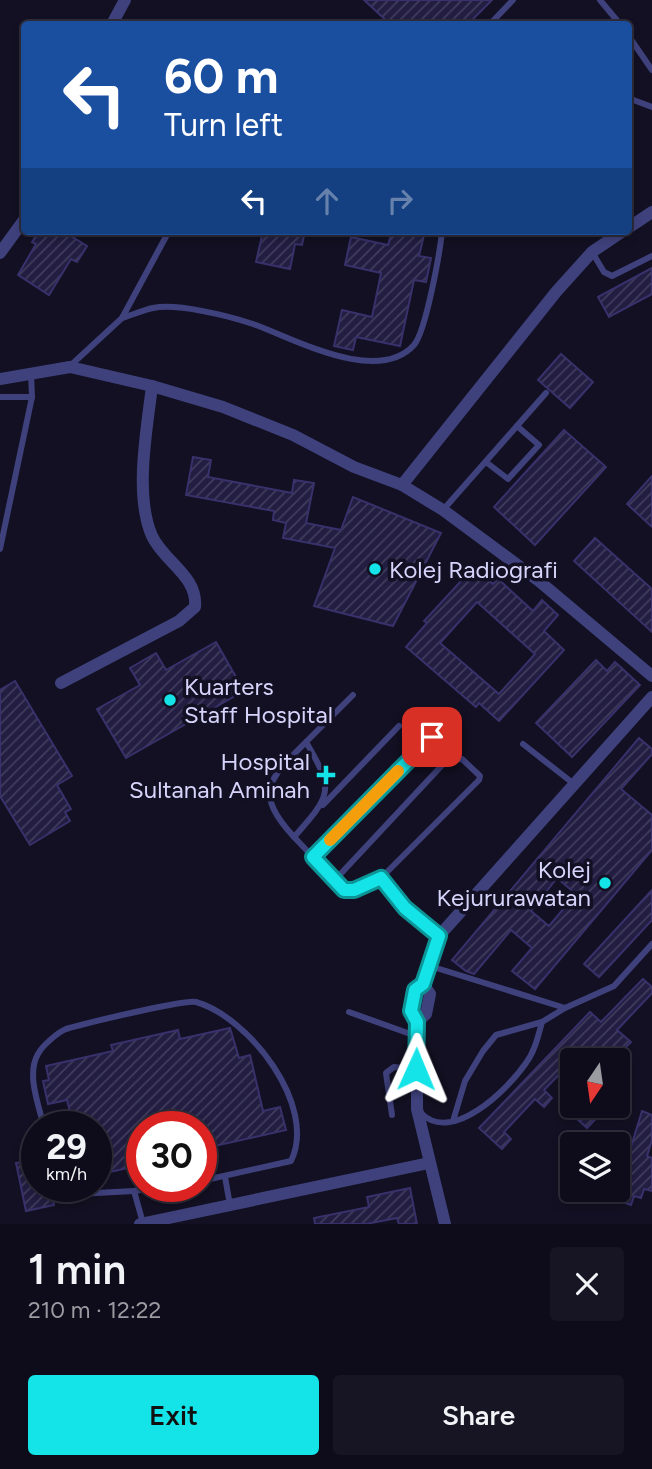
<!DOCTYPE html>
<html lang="en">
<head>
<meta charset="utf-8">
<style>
	:root { --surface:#0e0c1a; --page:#171523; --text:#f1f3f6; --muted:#9b9ba2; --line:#2e2c39; --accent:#14e4e8 }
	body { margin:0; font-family:Figtree,sans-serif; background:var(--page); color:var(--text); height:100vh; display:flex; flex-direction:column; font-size:26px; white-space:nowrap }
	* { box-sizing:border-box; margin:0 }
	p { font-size:23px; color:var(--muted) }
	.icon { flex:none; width:38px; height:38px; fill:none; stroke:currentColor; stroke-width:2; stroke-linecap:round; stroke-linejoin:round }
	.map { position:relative; height:1224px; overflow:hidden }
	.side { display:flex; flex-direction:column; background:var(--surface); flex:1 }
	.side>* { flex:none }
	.top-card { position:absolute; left:21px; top:21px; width:611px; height:214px; border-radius:7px; box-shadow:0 4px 10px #0003,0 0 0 2px var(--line); background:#1a4fa0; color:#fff; overflow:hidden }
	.needle { width:46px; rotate:193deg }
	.controls { position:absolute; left:560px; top:1048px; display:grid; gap:14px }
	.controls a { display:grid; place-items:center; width:70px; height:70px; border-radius:7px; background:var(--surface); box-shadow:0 4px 10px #0003,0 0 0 2px var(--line); font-size:35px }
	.speed { position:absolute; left:21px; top:1111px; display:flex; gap:14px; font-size:35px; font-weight:700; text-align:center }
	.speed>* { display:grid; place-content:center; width:91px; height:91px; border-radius:50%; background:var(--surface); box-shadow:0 4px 10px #0003,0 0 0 2px var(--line); line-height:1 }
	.speed small { font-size:18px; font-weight:400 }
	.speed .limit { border:10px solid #d22; background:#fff; color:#111 }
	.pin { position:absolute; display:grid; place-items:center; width:60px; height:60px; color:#fff; margin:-30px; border-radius:14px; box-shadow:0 4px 10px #0006 }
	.me { position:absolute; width:77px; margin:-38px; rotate:1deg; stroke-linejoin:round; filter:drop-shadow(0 0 5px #0008) }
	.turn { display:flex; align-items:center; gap:24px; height:147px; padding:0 28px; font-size:32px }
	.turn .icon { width:91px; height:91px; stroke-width:2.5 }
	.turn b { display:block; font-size:49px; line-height:60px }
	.lanes { display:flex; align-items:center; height:66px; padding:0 28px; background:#0003; justify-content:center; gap:35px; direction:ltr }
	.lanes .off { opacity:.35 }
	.round { display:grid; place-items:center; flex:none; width:74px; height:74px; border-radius:7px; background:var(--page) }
	.summary { display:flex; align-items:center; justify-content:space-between; height:119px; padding:0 28px }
	h1 { font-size:42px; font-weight:600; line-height:52px }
	.action { display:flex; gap:14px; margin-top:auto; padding:14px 28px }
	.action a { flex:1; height:80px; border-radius:7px; background:var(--accent); color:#111; font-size:28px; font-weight:600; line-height:80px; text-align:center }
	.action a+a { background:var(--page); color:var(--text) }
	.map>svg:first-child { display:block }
</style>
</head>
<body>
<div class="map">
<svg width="652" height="1224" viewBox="0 0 652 1224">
	<defs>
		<pattern id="building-hatch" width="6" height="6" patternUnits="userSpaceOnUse" patternTransform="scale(1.75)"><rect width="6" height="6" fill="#221d41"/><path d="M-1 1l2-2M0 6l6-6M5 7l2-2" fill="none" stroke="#413d5d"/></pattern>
	</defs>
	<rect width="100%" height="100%" fill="#121022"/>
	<g fill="url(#building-hatch)" stroke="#38316b" stroke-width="2" fill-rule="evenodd">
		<path d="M 364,0 L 492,0 L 468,24 L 390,24 Z"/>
		<path d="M 39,231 L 63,231 L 87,246 L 77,262 L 71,259 L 49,295 L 18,275 L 36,244 L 32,242 Z"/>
		<path d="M 263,231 L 305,231 L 302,245 L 295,244 L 290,269 L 256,262 Z"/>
		<path d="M 392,231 L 425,231 L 419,256 L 431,258 L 426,282 L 414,280 L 400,346 L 356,337 L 353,350 L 334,346 L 342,310 L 372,317 L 381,273 L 345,265 L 351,237 L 388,245 Z"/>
		<path d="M 652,268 L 652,294 L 609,317 L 598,297 Z"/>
		<path d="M 561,354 L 593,382 L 570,408 L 538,380 Z"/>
		<path d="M 564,430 L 606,467 L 535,545 L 494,507 Z"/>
		<path d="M 193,457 L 211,460 L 208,477 L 292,493 L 294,480 L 314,483 L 306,523 L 341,530 L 353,497 L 441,533 L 393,626 L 314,606 L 335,548 L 283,538 L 286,523 L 273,520 L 274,511 L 186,495 Z"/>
		<path d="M 652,476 L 652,527 L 627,504 Z"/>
		<path d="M 595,538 L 652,589 L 652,632 L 574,561 Z"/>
		<path d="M 474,567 L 493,584 L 498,579 L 533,611 L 542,600 L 558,615 L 544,631 L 564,650 L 499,721 L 479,703 L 476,707 L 406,647 L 427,623 L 424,621 ZM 477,602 L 535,654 L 499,694 L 440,643 Z"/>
		<path d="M 216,642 L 244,691 L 126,758 L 97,709 L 140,685 L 130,668 L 156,653 L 166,670 Z"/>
		<path d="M 596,660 L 607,671 L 615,662 L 640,685 L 572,757 L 536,723 Z"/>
		<path d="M 15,681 L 72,776 L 57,785 L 71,809 L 65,812 L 70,821 L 30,845 L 0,796 L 0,690 Z"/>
		<path d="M 639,738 L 652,749 L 652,754 L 621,789 L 652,815 L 652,850 L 535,989 L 512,971 L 532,948 L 511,930 L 474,974 L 466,971 L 452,960 ZM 557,878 L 576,894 L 549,926 L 531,911 Z"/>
		<path d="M 652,890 L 652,920 L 599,977 L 584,964 Z"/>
		<path d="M 643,979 L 652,987 L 652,993 L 617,1030 L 631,1042 L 613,1060 L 601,1060 L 593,1053 L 587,1059 L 580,1053 L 544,1090 L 552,1098 L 544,1107 L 535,1099 L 504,1132 L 511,1139 L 502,1149 L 479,1128 L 590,1012 L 601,1022 Z"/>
		<path d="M 230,1028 L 239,1058 L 250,1055 L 263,1111 L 280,1107 L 286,1130 L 201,1149 L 201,1127 L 142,1127 L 142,1165 L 96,1175 L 96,1127 L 74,1127 L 67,1100 L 48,1104 L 43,1081 L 49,1080 L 46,1066 L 113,1051 L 111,1045 L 178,1030 L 180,1039 Z"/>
		<path d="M 589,1106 L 608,1106 L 587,1128 L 577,1119 Z"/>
		<path d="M 642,1111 L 652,1115 L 652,1140 L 647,1156 L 652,1158 L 652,1191 L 644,1189 L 641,1198 L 634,1196 L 631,1205 L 617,1200 L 618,1146 L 630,1150 Z"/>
		<path d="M 37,1159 L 37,1186 L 50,1186 L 54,1205 L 26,1211 L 16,1163 Z"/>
		<path d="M 410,1188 L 417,1224 L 399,1224 L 397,1218 L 366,1224 L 315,1224 L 314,1218 L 369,1207 L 367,1197 Z"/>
	</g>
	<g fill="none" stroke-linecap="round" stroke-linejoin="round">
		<g stroke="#3f417d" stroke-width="6">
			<path d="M 600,0 L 620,24"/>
			<path d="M 490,24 L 513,0"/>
			<path d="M 628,35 L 652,70"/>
			<path d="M 628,98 L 652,107"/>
			<path d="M 592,252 L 604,272 L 612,276 L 652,256"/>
			<path d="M 122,318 C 132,315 143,310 153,308 C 177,303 229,316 253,324 C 291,337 377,386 414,345 C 426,331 440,252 442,231"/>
			<path d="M 70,366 L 122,318 L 169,231"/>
			<path d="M 0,397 L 32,397"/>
			<path d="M 486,462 L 508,479 L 539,445 L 517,426"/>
			<path d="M 443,510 L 546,393"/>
			<path d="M 0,549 L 32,397 L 31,373"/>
			<path d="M 523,744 L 574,784"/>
			<path d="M 323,805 L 399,726"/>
			<path d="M 294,837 C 253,792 269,779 306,742"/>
			<path d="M 313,857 L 294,837 C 331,795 335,791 306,742 L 353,695"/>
			<path d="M 381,878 L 354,890 L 344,890 L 313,857 L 432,737"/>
			<path d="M 334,881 L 447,760 L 462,759 L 480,776 L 479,780 L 381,878 L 405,908 L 439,936"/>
			<path d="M 430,966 L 565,1008 L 614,986 L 652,944"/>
			<path d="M 349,1012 L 416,1036"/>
			<path d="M 421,1113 C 452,1145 508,1089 526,1063 C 535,1051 538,1036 542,1022"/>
			<path d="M 392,1115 L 386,1073 L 394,1067 L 416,1069"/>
			<path d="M 453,1121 L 465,1081 L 483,1051 L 496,1035 L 542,1022 L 565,1008"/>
			<path d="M 44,1127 C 39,1106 26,1074 38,1054 C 42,1046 58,1032 66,1029 C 83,1024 185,999 196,1002 C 249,1017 318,1106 291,1161 L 201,1181"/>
			<path d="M 225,1177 L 230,1205"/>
			<path d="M 69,1186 L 77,1194 L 134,1191"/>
			<path d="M 143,1223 L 134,1191 L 165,1186"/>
		</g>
		<g stroke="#3f417d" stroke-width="12">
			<path d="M 112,24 L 125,0"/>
			<path d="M 628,228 L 652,212"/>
			<path d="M 0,253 L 24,220"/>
			<path d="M 0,379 L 70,367 L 152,386 L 223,407 L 293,435 L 354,467 L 402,485 L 443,510 L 539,581 L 652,676"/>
			<path d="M 402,485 L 556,292 L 592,252 L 623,231"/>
			<path d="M 61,683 L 179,621 L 195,607 C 198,576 164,562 152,536 C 134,495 147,429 152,386"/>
			<path d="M 417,1022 L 426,1014 L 430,994 L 423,984"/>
			<path d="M 140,1224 L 429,1163"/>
			<path d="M 445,1224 L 417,1109 L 417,1022 L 411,1011 L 415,990 L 423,984 L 439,936 L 652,697"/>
		</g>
	</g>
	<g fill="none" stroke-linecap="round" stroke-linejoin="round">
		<g stroke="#0d9497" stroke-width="18">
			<path id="route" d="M 416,1069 L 417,1022 L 411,1011 L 415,990 L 423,984 L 439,936 L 405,908 L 381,878 L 354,890 L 344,890 L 313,857 L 432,737"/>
		</g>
		<use href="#route" stroke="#14e4e8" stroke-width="12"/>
		<path stroke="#f59e0b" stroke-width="12" d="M 330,840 L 398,771"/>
	</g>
	<g fill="#14e4e8" stroke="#121022" stroke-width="2.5">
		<circle cx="375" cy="569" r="7"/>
		<circle cx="170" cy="700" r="7"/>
		<path d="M322.5 764.5h7v7h7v7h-7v7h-7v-7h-7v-7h7z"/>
		<circle cx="605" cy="883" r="7"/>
	</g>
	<g text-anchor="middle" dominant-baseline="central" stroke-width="7" stroke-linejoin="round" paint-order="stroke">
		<g font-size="24" fill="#d6d4fb" stroke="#121022" text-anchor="start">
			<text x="389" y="569">Kolej Radiografi</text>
			<text x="184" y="686">Kuarters<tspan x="184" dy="28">Staff Hospital</tspan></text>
			<text x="310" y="761" text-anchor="end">Hospital<tspan x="310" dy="28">Sultanah Aminah</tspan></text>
			<text x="591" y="869" text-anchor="end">Kolej<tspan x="591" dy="28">Kejururawatan</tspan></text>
		</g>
	</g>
</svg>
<div class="controls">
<a><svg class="needle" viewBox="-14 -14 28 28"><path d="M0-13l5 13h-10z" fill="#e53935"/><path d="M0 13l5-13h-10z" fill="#9b9ba2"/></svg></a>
<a><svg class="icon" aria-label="layers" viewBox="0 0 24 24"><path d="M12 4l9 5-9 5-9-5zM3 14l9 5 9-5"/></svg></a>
</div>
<div class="speed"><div>29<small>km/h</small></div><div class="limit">30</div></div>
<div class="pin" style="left:432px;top:737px;background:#d93025"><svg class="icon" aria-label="arrive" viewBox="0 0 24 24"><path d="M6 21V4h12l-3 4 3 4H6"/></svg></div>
<svg class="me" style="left:416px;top:1069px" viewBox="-20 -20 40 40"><path d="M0-17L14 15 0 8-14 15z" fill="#14e4e8" stroke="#fff" stroke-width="4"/></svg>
<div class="top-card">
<div class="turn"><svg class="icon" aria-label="left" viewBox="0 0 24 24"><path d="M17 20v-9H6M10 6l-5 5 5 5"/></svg><div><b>60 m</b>Turn left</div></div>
<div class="lanes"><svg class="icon" aria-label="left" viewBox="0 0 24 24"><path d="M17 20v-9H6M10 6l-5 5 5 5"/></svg><svg class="icon off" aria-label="ahead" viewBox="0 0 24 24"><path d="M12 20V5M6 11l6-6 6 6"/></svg><svg class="icon off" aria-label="right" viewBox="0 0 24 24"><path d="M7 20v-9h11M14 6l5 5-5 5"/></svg></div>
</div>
</div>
<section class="side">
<div class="summary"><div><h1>1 min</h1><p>210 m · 12:22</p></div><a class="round"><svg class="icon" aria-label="close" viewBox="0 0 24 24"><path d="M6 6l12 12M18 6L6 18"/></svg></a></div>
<div class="action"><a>Exit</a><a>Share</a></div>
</section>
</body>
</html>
